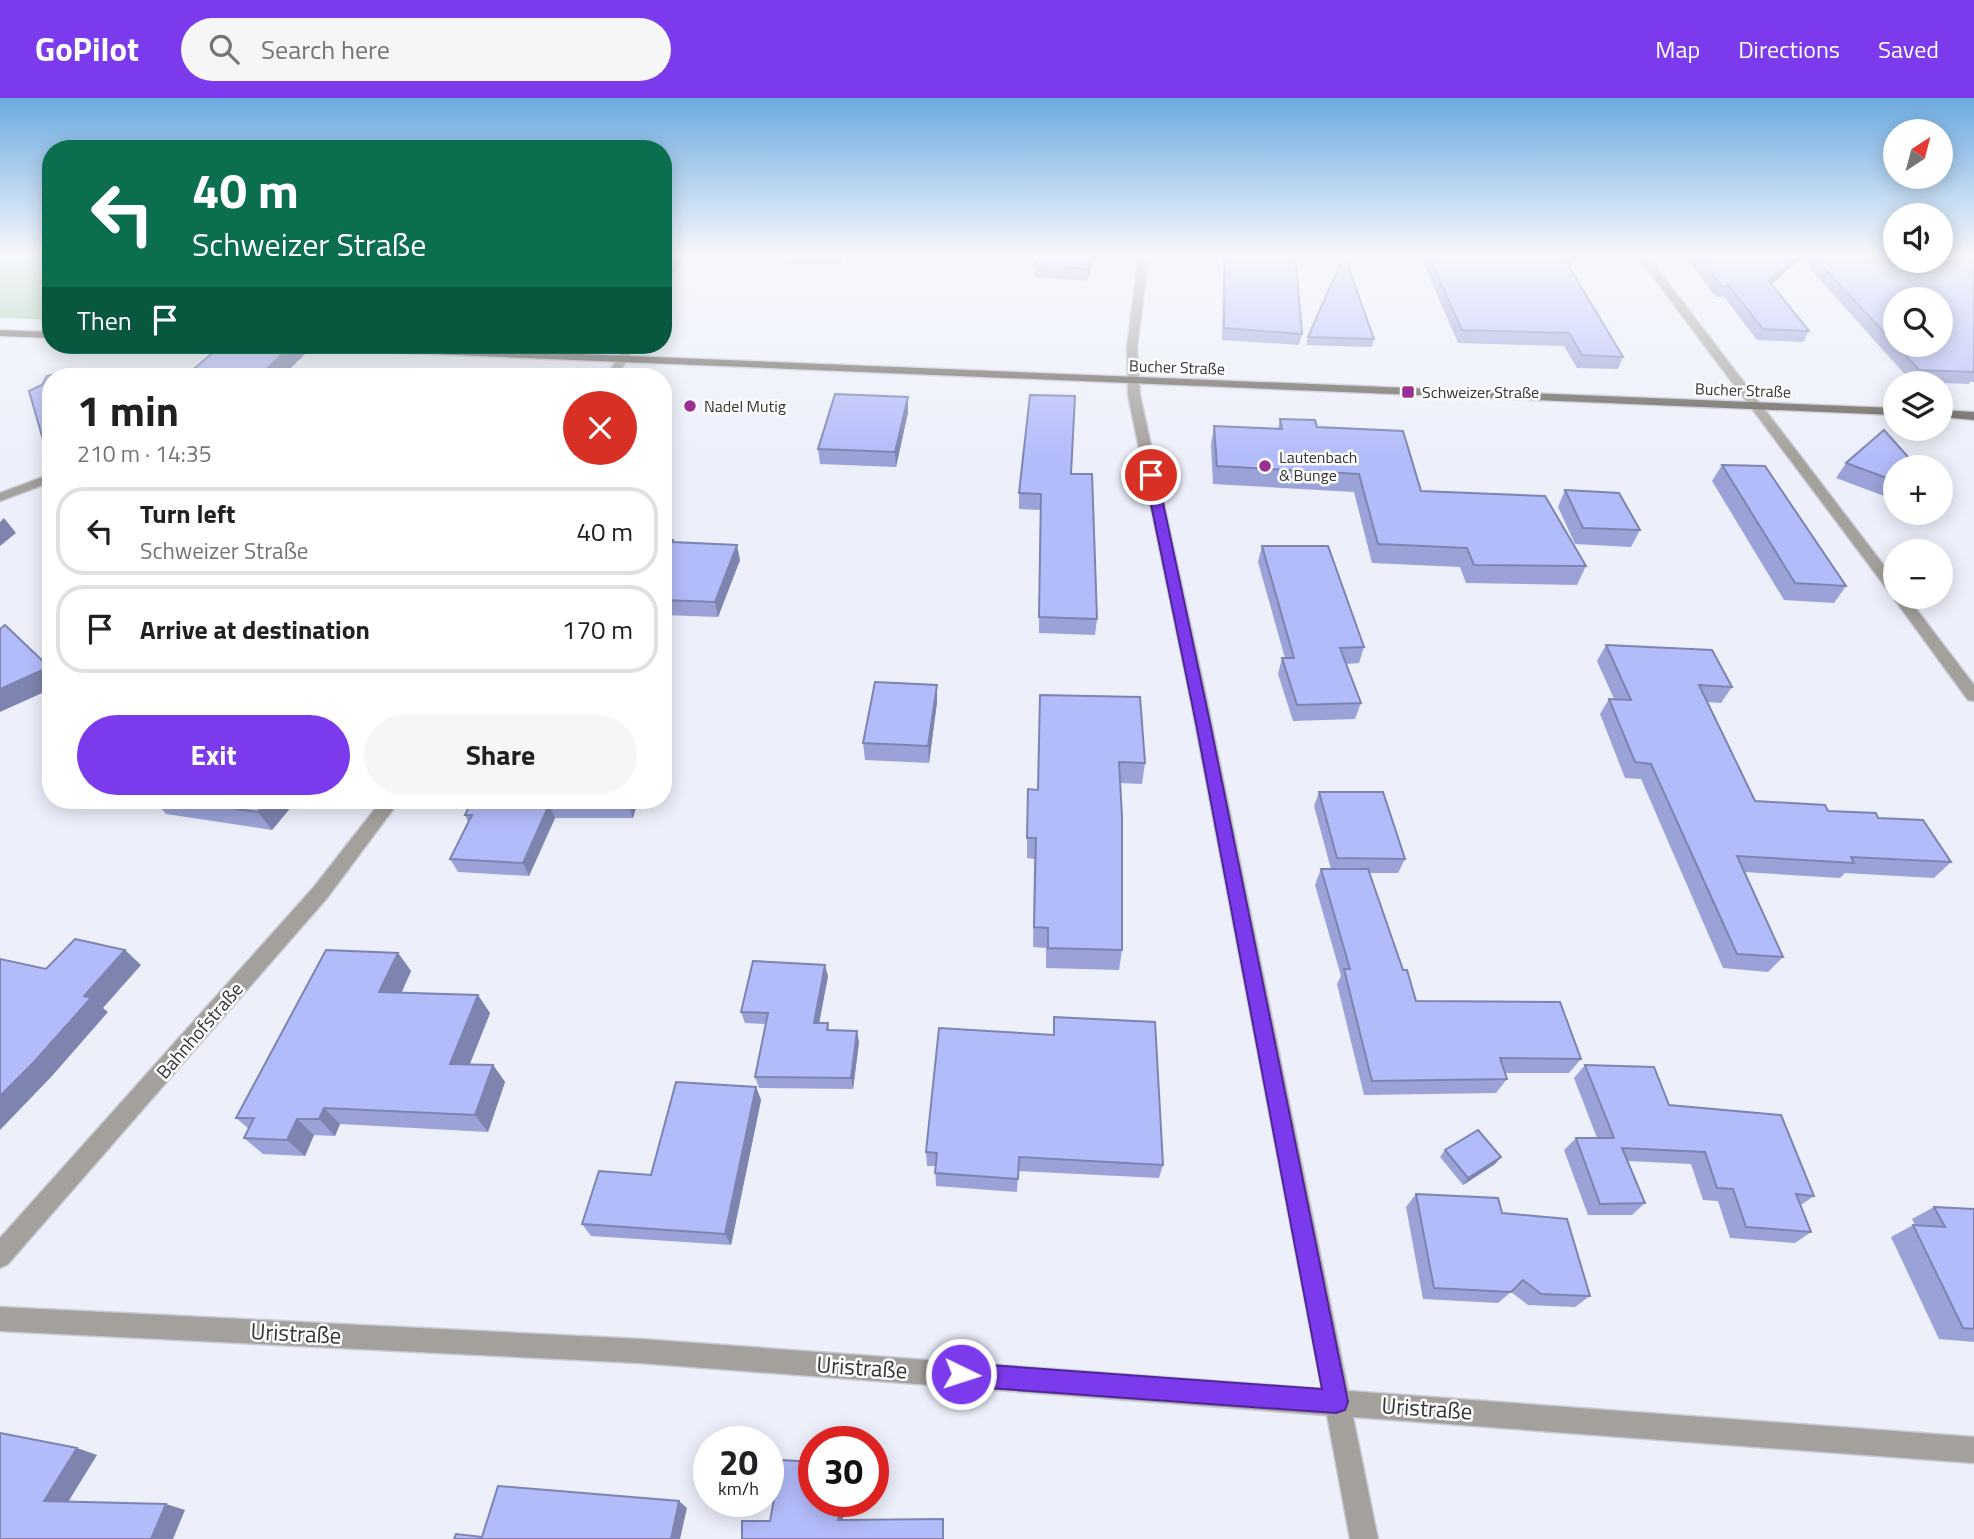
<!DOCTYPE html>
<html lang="en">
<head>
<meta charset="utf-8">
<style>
	:root { --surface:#fff; --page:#f6f6f6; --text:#202124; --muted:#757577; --line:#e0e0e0; --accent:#7c3aed }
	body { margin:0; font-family:"Titillium Web",sans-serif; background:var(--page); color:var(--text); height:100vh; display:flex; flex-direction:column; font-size:26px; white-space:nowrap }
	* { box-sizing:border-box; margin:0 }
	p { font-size:23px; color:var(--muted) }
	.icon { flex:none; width:38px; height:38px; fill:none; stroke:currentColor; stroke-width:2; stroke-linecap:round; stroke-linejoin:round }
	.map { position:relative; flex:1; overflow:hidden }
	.side { position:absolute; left:42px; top:270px; width:630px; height:441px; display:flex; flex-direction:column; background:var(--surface); border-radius:28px; box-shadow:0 4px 18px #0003 }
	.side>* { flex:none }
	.guide { position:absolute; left:42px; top:42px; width:630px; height:214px; border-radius:28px; box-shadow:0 4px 18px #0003; background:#0b6e4f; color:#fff; overflow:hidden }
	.needle { width:46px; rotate:36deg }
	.tools { position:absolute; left:1883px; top:21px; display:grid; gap:14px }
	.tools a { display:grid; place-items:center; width:70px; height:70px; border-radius:50%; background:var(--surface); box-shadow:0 4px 18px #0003; font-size:35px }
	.speed { position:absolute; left:693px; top:1328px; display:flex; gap:14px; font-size:35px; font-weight:700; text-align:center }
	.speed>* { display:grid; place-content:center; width:91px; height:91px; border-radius:50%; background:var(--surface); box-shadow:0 4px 18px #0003; line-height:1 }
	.speed small { font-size:18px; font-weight:400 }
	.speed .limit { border:10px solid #d22; background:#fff; color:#111 }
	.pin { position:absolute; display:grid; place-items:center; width:60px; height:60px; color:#fff; margin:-30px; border:4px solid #fff; border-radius:50%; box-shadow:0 2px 7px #0007 }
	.me { position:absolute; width:77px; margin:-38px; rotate:94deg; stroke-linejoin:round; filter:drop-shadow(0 0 5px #0008) }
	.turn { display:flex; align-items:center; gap:24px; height:147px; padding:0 35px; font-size:32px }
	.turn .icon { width:91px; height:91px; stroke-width:2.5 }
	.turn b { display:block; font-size:49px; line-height:60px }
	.then { display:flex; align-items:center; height:66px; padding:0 35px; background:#0003; gap:14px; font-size:26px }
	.round { display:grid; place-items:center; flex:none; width:74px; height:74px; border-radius:37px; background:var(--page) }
	.headline { display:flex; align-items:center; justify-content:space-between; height:119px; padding:0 35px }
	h1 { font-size:42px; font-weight:700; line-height:52px }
	.primary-button { display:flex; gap:14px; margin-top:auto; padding:14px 35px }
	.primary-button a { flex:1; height:80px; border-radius:42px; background:var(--accent); color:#fff; font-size:28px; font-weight:700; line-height:80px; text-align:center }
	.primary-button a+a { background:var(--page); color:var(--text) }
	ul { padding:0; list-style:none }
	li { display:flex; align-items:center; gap:21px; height:88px; margin:0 14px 10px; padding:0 21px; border:4px solid var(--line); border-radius:28px }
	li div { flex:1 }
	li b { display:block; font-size:26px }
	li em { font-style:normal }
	header { display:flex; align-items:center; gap:42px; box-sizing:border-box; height:98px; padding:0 35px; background:var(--accent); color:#fff }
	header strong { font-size:33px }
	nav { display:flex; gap:38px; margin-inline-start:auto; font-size:24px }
	.search { width:490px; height:63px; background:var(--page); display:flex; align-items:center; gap:18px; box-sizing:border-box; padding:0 24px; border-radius:38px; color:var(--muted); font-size:26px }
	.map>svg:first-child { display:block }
</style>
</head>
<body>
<header>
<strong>GoPilot</strong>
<div class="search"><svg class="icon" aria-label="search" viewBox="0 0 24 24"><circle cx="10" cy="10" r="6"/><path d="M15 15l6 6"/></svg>Search here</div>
<nav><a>Map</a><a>Directions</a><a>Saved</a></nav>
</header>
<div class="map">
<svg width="1974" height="1441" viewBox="0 0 1974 1441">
	<rect width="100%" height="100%" fill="#edf0fb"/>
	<path fill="#a0cfa5" d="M 0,156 L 51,156 L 51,222 L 0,220 Z"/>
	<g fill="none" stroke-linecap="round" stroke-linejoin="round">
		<g stroke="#c8cbd4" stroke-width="3">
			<g id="minor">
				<path d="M 673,156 L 683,156 L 668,186 L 663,189 L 663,176 Z"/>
				<path d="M 1139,156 L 1149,156 L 1137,249 L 1140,297 L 1206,598 L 1348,1293 L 1974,1339 L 1974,1365 L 1353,1319 L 1378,1441 L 1350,1441 L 1327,1317 L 640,1265 L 0,1233 L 0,1209 L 640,1241 L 1322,1291 L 1190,598 L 1128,297 L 1127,249 Z"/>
				<path d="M 1636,156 L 1646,156 L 1895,482 L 1895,499 L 1907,499 L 1974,587 L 1974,603 L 1968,602 L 1895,502 L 1895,496 L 1890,495 Z"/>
				<path d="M 626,247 L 636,247 L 617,278 L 607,278 Z"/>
				<path d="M 51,376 L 51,384 L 0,403 L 0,395 Z"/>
				<path d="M 382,702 L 400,702 L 327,800 L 8,1166 L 0,1170 L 0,1140 L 313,790 Z"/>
			</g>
		</g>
		<g stroke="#c8cbd4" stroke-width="3">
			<g id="major">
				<path d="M 0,232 L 51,234 L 51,240 L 0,238 Z"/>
				<path d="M 284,247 L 362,247 L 1895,310 L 1895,317 L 289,250 Z"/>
				<path d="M 1941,312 L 1974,314 L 1974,322 L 1941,319 Z"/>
			</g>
		</g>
		<use href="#minor" fill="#a4a09c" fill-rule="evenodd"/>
		<use href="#major" fill="#655f57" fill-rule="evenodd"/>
	</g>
	<g fill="#9aa2d7">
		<path d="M 787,156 L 844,156 L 841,167 L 789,167 Z"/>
		<path d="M 1039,156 L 1095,156 L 1087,183 L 1035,179 L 1035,167 Z"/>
		<path d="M 1223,156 L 1295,156 L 1302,236 L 1299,247 L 1222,242 Z"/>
		<path d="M 1428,156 L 1576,157 L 1572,169 L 1570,169 L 1623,259 L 1618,271 L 1577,270 L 1564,248 L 1458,245 L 1424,167 Z"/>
		<path d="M 1683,156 L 1974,156 L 1974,284 L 1970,284 L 1969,286 L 1912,284 L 1801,161 L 1771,186 L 1809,233 L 1803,244 L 1757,242 L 1724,199 L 1716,199 Z"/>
		<path d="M 1308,239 L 1374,241 L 1372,249 L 1306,247 Z"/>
		<path d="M 908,314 L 896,369 L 820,366 L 818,351 Z"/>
		<path d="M 1280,321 L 1317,329 L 1421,393 L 1586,468 L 1577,487 L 1466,485 L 1460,469 L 1372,465 L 1354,394 L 1213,386 L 1211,346 L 1214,328 L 1278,331 Z"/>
		<path d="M 1846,365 L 1895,369 L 1895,402 L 1836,380 Z"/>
		<path d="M 1722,367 L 1846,488 L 1834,505 L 1784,502 L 1712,383 Z"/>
		<path d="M 1071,376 L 1097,521 L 1095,537 L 1039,535 L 1040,412 L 1019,411 L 1019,395 Z"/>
		<path d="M 1565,392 L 1640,432 L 1631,449 L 1575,446 L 1558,409 Z"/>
		<path d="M 663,442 L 740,462 L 718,519 L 663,517 Z"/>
		<path d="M 1262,448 L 1364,549 L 1359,565 L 1346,566 L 1361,605 L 1355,621 L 1293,623 L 1278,576 L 1282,560 L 1285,560 L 1258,464 Z"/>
		<path d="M 1606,547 L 1732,589 L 1721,605 L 1707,604 L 1755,703 L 1878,720 L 1951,764 L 1934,780 L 1845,775 L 1840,780 L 1744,774 L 1783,859 L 1768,874 L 1723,870 L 1641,681 L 1625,680 L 1600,616 L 1609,601 L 1614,601 L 1597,563 Z"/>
		<path d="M 1040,597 L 1145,665 L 1142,686 L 1120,685 L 1122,852 L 1119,872 L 1046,870 L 1046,850 L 1033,849 L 1034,761 L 1027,760 L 1027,713 L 1028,691 L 1038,692 Z"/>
		<path d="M 937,604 L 929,665 L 865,662 L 863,645 Z"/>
		<path d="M 1319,694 L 1405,761 L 1398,775 L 1369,775 L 1403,872 L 1416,903 L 1581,961 L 1569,975 L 1505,975 L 1507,981 L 1496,995 L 1364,997 L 1337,886 L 1341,878 L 1315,787 L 1321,771 L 1331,771 L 1314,708 Z"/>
		<path d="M 154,702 L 297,702 L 272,732 L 166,716 Z"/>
		<path d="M 472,702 L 638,702 L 633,720 L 555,720 L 529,778 L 458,774 L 450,761 L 468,724 L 465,717 Z"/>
		<path d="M 398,855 L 411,873 L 401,895 L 490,915 L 470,966 L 493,967 L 505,984 L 488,1034 L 340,1026 L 335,1038 L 314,1037 L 305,1058 L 263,1056 L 244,1040 L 249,1031 L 236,1020 Z"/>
		<path d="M 828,878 L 819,925 L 828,925 L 829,932 L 859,944 L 853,991 L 759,990 L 755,979 L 766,926 L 745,925 L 741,914 Z"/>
		<path d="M 1054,919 L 1163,1067 L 1159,1080 L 1018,1073 L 1017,1094 L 936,1088 L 935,1068 L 927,1068 L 926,1054 L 1053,937 Z"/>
		<path d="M 1585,967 L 1669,1007 L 1814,1098 L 1801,1107 L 1811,1134 L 1795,1145 L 1730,1140 L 1718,1103 L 1703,1102 L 1691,1066 L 1628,1063 L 1645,1105 L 1632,1117 L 1588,1117 L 1564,1052 L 1576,1040 L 1597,1040 L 1574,980 Z"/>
		<path d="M 756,989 L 761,1002 L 731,1147 L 591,1138 L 582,1126 L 651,1077 Z"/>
		<path d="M 1445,1052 L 1501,1059 L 1495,1066 L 1463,1087 L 1440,1059 Z"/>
		<path d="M 1416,1096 L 1502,1115 L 1590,1198 L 1575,1209 L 1528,1207 L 1511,1194 L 1498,1205 L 1423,1201 L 1406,1109 Z"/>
		<path d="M 1934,1109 L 1974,1111 L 1974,1244 L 1939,1241 L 1891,1139 L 1913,1127 L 1915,1127 L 1912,1121 Z"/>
	</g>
	<g fill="#7d84af">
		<path d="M 840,156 L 844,156 L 841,167 Z"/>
		<path d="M 1092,156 L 1095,156 L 1087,183 L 1088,171 Z"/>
		<path d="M 1800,156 L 1803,156 L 1801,161 L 1763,193 L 1768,182 Z"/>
		<path d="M 292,247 L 304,247 L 308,253 L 283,278 L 259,278 Z"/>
		<path d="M 908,299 L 908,314 L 896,369 L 895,354 Z"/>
		<path d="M 51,331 L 51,349 L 42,338 Z"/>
		<path d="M 4,420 L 16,435 L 0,448 L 0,424 Z"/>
		<path d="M 737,447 L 740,462 L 718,519 L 715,504 Z"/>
		<path d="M 49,569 L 51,571 L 51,591 L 0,614 L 0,591 Z"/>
		<path d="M 937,587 L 937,604 L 929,665 L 928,648 Z"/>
		<path d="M 269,702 L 297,702 L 272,732 L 258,714 Z"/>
		<path d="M 630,702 L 638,702 L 633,720 L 628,707 Z"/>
		<path d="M 549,707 L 555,720 L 529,778 L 523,765 Z"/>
		<path d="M 125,852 L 141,867 L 103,910 L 108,914 L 52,978 L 0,1032 L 0,998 L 84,898 Z"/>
		<path d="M 398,855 L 411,873 L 394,912 L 379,894 Z"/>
		<path d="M 825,867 L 828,878 L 817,936 L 814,925 Z"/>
		<path d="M 478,897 L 490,915 L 463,983 L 450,966 Z"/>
		<path d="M 857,933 L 859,944 L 853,991 L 851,980 Z"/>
		<path d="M 493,967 L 505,984 L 488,1034 L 475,1017 Z"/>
		<path d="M 756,989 L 761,1002 L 731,1147 L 725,1136 Z"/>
		<path d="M 324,1010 L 340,1026 L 335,1038 L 319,1021 Z"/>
		<path d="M 297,1021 L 314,1037 L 305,1058 L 287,1042 Z"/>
		<path d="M 1501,1059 L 1495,1066 L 1463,1087 L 1468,1080 Z"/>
		<path d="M 77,1350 L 97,1357 L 65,1409 L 44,1403 Z"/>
		<path d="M 679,1403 L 687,1410 L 680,1441 L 671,1441 Z"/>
		<path d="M 841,1404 L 845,1404 L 842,1429 L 838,1422 Z"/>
		<path d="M 166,1406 L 185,1412 L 173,1441 L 151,1441 Z"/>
	</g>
	<g fill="#b3bcfa" stroke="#7d84af" stroke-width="2">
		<path d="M 1039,156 L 1092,156 L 1088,171 L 1035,167 Z"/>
		<path d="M 1225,156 L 1295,156 L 1302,236 L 1224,230 Z"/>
		<path d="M 1428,156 L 1575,156 L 1576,157 L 1562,157 L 1623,259 L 1582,257 L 1569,235 L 1462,232 Z"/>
		<path d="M 1696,156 L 1800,156 L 1768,182 L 1809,233 L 1763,231 L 1729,188 L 1722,188 Z"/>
		<path d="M 1811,156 L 1895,156 L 1895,163 L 1941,163 L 1941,156 L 1974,156 L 1974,274 L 1919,272 L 1896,247 L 1941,247 L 1941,201 L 1895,201 L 1895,246 Z"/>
		<path d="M 1344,157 L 1374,241 L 1308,239 Z"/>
		<path d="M 222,247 L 292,247 L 259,278 L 195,278 L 200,274 L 191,277 L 189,275 Z"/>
		<path d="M 60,275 L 67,278 L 51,278 L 51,331 L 42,338 L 29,293 L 42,287 L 47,278 Z"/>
		<path d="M 835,296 L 908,299 L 895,354 L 818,351 Z"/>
		<path d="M 1030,297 L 1075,298 L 1071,376 L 1092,376 L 1097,521 L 1039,519 L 1041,396 L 1019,395 Z"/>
		<path d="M 1280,321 L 1315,322 L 1317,329 L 1403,333 L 1421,393 L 1545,398 L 1586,468 L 1474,467 L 1467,450 L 1378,446 L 1359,376 L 1217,368 L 1214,328 L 1282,331 Z"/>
		<path d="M 1884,332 L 1917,369 L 1895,369 L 1895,383 L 1846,365 Z"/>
		<path d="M 1722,367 L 1765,368 L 1846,488 L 1795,485 Z"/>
		<path d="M 1565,392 L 1619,395 L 1640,432 L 1583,430 Z"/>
		<path d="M 663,442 L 673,442 L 672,444 L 737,447 L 715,504 L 663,502 Z"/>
		<path d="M 1262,448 L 1328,448 L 1364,549 L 1340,550 L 1361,605 L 1297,607 L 1282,560 L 1294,560 Z"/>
		<path d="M 5,527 L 49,569 L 0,591 L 0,531 Z"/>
		<path d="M 1606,547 L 1712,552 L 1732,589 L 1699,587 L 1755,703 L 1825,707 L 1828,713 L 1876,715 L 1878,720 L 1923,722 L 1951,764 L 1851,759 L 1854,765 L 1737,758 L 1783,859 L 1737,856 L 1651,666 L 1635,664 L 1609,601 L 1631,602 Z"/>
		<path d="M 875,584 L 937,587 L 928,648 L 863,645 Z"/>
		<path d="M 1040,597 L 1140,599 L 1145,665 L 1119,664 L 1122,719 L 1122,852 L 1048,850 L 1048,830 L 1034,829 L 1036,740 L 1027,740 L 1028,691 L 1038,692 Z"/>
		<path d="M 1319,694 L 1383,694 L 1405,761 L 1337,760 Z"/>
		<path d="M 176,702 L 269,702 L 258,714 Z"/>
		<path d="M 472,702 L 630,702 L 628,707 L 549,707 L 523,765 L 450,761 L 472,717 L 465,717 Z"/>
		<path d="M 1321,771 L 1368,771 L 1403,872 L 1407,872 L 1416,903 L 1560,904 L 1581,961 L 1500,960 L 1507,981 L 1372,983 L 1344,871 L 1350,871 Z"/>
		<path d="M 75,841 L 125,852 L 84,898 L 91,900 L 33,965 L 0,998 L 0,861 L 46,871 Z"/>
		<path d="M 326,852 L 398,855 L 379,894 L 478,897 L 450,966 L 493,967 L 475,1017 L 324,1010 L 319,1021 L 297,1021 L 287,1042 L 244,1040 L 254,1020 L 236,1020 Z"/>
		<path d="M 753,863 L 825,867 L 814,925 L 828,925 L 827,932 L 857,933 L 851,980 L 755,979 L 768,915 L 741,914 Z"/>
		<path d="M 1054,919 L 1155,924 L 1163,1067 L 1019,1059 L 1018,1081 L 935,1075 L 937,1055 L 926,1054 L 939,930 L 1054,937 Z"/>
		<path d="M 1585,967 L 1654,969 L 1669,1007 L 1781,1017 L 1814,1098 L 1796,1096 L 1811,1134 L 1746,1129 L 1733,1091 L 1717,1090 L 1705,1054 L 1622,1050 L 1645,1105 L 1600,1106 L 1576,1040 L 1614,1040 Z"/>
		<path d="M 676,984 L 756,989 L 725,1136 L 582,1126 L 599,1073 L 651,1077 Z"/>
		<path d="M 1478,1032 L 1501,1059 L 1468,1080 L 1445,1052 Z"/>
		<path d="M 1416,1096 L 1498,1100 L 1502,1115 L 1567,1121 L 1590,1198 L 1541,1196 L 1523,1182 L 1511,1194 L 1434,1190 Z"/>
		<path d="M 1934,1109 L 1974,1111 L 1974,1231 L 1963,1230 L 1913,1127 L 1945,1129 Z"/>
		<path d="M 0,1335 L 77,1350 L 44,1403 L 166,1406 L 151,1441 L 0,1441 Z"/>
		<path d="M 781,1362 L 814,1364 L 814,1404 L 841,1404 L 838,1422 L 943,1421 L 943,1441 L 742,1441 L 742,1423 L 770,1423 Z"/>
		<path d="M 498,1388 L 679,1403 L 671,1441 L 454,1441 L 456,1436 L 482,1439 Z"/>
	</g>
	<linearGradient id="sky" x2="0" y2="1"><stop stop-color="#6caae0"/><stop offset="0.44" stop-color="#f7f8fd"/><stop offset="1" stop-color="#f7f8fd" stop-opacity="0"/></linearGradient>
	<rect width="1974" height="357" fill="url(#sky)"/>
	<path fill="#7c3aed" stroke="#51269a" stroke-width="2" d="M 1147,374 L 1157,377 L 1210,625 L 1348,1304 L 1345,1312 L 1336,1315 L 961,1288 L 953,1284 L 950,1276 L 953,1268 L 961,1265 L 1322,1291 L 1196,625 L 1145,377 Z"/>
	<g fill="#9a3093" stroke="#fdfdfd" stroke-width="2.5">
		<rect x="1401" y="287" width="14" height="14" rx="3.5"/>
		<circle cx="690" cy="308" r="7"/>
		<circle cx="1265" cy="368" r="7"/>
	</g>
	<g text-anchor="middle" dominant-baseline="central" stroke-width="5" stroke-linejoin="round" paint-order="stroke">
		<g font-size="16" fill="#343539" stroke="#fdfdfd">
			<text transform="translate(1177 269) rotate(2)">Bucher Straße</text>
			<text transform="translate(1743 292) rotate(2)">Bucher Straße</text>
		</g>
		<g font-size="16" fill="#343539" stroke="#fdfdfd" text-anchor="start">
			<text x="1422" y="294">Schweizer Straße</text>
			<text x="704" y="308">Nadel Mutig</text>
			<text x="1279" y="359">Lautenbach<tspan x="1279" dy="18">&amp; Bunge</tspan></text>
		</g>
		<g font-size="19" fill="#343539" stroke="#fdfdfd">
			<text transform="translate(199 932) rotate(-49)">Bahnhofstraße</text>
		</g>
		<g font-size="23" fill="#343539" stroke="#fdfdfd">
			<text transform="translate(296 1235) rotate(3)">Uristraße</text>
			<text transform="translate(862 1269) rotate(4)">Uristraße</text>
			<text transform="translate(1427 1310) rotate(4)">Uristraße</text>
		</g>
	</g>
</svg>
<div class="tools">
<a><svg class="needle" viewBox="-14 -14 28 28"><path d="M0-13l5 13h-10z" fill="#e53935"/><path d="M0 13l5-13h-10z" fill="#757577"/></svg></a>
<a><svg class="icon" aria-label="sound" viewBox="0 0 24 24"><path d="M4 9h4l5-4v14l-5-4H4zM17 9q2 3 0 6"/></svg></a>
<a><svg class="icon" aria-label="search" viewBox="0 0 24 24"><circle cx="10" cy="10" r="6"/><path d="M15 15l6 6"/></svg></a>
<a><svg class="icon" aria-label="layers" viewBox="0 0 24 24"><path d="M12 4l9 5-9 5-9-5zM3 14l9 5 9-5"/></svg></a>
<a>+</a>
<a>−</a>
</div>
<div class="speed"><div>20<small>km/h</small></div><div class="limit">30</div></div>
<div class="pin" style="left:1151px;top:377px;background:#d93025"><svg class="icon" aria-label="arrive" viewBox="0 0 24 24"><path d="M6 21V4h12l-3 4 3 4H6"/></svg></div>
<svg class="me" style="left:961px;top:1276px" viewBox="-20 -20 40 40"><circle r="17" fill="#7c3aed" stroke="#fff" stroke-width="3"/><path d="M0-11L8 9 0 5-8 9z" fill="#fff"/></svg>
<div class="guide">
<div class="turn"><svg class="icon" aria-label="left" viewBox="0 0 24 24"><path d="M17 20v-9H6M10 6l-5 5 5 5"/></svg><div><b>40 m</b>Schweizer Straße</div></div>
<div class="then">Then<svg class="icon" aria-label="arrive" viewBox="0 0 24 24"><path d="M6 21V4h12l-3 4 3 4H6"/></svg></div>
</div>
<section class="side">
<div class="headline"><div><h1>1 min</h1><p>210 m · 14:35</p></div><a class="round" style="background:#d93025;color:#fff"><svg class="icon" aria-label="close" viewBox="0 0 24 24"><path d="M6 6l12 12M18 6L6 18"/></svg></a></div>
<ul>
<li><svg class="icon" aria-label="left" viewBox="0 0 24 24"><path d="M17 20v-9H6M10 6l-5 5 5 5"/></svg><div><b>Turn left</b><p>Schweizer Straße</p></div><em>40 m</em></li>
<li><svg class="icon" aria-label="arrive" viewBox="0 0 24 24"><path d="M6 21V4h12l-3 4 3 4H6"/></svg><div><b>Arrive at destination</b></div><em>170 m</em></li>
</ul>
<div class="primary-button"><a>Exit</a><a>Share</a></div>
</section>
</div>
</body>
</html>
